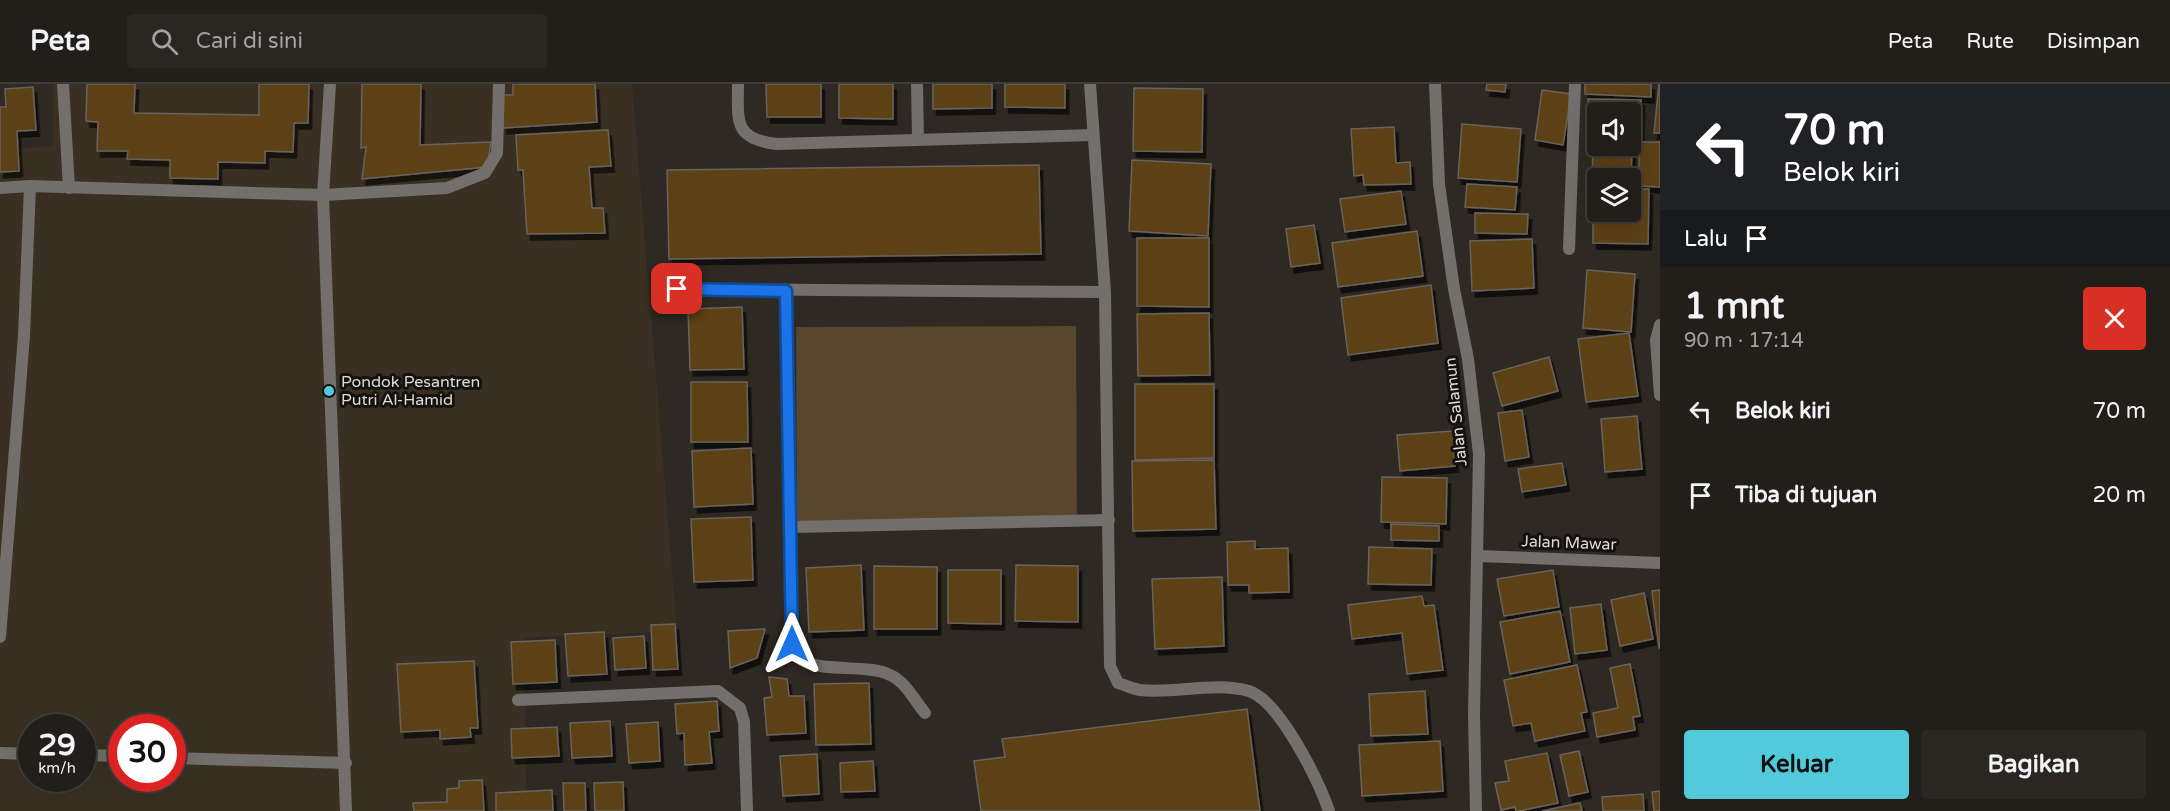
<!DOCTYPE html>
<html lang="id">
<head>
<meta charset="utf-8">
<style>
	:root { --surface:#221f1a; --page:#2a2723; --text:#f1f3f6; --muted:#a2a2a2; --line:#3f3d39; --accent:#53cadc }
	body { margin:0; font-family:"Varela Round",sans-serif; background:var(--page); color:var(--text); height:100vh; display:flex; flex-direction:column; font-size:22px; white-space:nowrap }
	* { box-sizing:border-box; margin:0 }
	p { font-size:20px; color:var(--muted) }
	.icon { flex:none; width:33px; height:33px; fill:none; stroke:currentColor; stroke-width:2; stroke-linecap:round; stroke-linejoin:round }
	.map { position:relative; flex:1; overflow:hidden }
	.drawer { display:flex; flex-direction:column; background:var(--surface); width:510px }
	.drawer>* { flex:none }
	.guide { background:#202124; color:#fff; overflow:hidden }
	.controls { position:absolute; left:1587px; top:18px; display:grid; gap:12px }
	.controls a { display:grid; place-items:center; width:54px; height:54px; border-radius:6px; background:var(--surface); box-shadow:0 6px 24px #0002,0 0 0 2px var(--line); font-size:30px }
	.speed { position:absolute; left:18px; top:630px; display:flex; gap:12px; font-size:30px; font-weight:700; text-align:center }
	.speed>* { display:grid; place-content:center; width:78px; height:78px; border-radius:50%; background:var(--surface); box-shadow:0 6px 24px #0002,0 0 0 2px var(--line); line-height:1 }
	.speed small { font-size:15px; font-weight:400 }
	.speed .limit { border:9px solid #d22; background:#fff; color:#111 }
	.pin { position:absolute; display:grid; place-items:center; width:51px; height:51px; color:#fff; margin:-26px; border-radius:12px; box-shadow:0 3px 9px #0006 }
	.me { position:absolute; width:66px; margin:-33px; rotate:0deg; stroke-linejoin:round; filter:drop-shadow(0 0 4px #0008) }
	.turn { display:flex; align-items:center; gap:21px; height:126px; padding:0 24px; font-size:27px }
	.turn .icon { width:78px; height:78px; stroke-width:2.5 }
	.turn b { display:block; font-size:42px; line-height:51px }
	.then { display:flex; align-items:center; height:57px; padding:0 24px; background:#0003; gap:12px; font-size:22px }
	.round { display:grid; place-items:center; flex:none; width:63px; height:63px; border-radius:6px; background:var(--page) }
	.summary { display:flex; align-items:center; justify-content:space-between; height:102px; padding:0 24px }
	h1 { font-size:36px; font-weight:700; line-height:45px }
	.action { display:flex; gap:12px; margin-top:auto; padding:12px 24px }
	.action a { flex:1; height:69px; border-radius:6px; background:var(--accent); color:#111; font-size:24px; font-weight:700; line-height:69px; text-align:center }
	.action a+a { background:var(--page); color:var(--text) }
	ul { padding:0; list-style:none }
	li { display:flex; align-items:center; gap:18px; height:84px; padding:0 24px }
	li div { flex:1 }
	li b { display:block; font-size:22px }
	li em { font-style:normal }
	header { display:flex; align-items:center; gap:36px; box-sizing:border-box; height:84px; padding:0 30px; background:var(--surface); border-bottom:2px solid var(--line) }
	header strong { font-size:28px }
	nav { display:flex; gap:33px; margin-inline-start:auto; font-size:21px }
	.search { width:420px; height:54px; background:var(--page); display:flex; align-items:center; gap:15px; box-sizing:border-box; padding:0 21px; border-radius:6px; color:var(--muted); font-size:22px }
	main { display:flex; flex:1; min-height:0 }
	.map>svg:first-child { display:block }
</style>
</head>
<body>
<header>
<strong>Peta</strong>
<div class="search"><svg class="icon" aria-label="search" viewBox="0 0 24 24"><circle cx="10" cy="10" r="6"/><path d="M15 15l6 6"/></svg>Cari di sini</div>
<nav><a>Peta</a><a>Rute</a><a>Disimpan</a></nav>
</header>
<main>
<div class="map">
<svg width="1660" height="727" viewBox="0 0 1660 727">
	<defs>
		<filter id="shadow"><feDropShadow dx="3.5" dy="6" stdDeviation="0" flood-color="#0009"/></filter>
	</defs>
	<rect width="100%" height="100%" fill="#2e2922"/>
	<path fill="#393023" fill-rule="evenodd" d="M 53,0 L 632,0 L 677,547 L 523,554 L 527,727 L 0,727 L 0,66 L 53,62 ZM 32,644 L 82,644 L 82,694 L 32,694 ZM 122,644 L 172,644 L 172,694 L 122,694 Z"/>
	<path fill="#58462d" d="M 1076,242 L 1077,441 L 797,441 L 796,243 Z"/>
	<g fill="#5b4019" stroke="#69635b" stroke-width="1.5" filter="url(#shadow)">
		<path d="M 87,0 L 135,0 L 134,29 L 259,31 L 259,0 L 309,0 L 308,39 L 294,39 L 293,68 L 265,67 L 265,79 L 218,78 L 218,95 L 170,94 L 170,76 L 127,75 L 128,67 L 97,67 L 98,38 L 86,37 Z"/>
		<path d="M 362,0 L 421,0 L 420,61 L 491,58 L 487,83 L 362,95 L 366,63 L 361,64 Z"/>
		<path d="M 513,0 L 595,0 L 597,38 L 503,44 L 503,11 L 513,11 Z"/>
		<path d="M 766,0 L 821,0 L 821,33 L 767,33 Z"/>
		<path d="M 839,0 L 893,0 L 893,35 L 839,34 Z"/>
		<path d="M 933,0 L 992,0 L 992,24 L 933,25 Z"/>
		<path d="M 1005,0 L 1065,0 L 1065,24 L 1005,23 Z"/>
		<path d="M 1487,0 L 1506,0 L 1505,8 L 1486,6 Z"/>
		<path d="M 1585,0 L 1651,0 L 1651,13 L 1585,10 Z"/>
		<path d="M 1659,0 L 1660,0 L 1660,49 L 1654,49 Z"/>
		<path d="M 33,3 L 36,46 L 17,47 L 19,87 L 0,88 L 0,23 L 6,23 L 5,5 Z"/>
		<path d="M 1134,4 L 1203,5 L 1202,68 L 1133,67 Z"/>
		<path d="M 1542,6 L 1571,10 L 1563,61 L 1535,56 Z"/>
		<path d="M 1588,15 L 1641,16 L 1640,56 L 1630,56 L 1630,28 L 1598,28 L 1598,55 L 1588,55 Z"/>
		<path d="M 1462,40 L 1521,45 L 1517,98 L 1458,94 Z"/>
		<path d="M 1394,43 L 1396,79 L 1410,78 L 1411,100 L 1364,101 L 1363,91 L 1354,92 L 1351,45 Z"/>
		<path d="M 608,46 L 611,82 L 589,83 L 592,124 L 603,124 L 605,149 L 527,150 L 523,86 L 518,86 L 516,51 Z"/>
		<path d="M 1639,58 L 1660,58 L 1660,103 L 1639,102 Z"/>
		<path d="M 1593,59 L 1632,61 L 1631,96 L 1592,95 Z"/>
		<path d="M 1132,76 L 1211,80 L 1208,152 L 1129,147 Z"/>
		<path d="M 1039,81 L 1041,170 L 669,175 L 667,86 Z"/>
		<path d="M 1467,100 L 1517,103 L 1515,126 L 1465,123 Z"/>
		<path d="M 1593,104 L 1598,104 L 1598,128 L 1630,128 L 1630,105 L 1649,105 L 1648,160 L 1593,159 Z"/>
		<path d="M 1401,107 L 1406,140 L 1345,148 L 1340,115 Z"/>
		<path d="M 1475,129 L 1528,130 L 1527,150 L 1475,149 Z"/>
		<path d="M 1314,141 L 1320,179 L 1291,183 L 1286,145 Z"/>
		<path d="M 1417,147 L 1423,192 L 1338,203 L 1332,159 Z"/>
		<path d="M 1137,154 L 1209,154 L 1209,223 L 1137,222 Z"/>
		<path d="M 1532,155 L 1534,204 L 1472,207 L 1470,157 Z"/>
		<path d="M 1587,186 L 1635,190 L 1631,248 L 1583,244 Z"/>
		<path d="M 1431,201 L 1438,259 L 1348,271 L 1341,214 Z"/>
		<path d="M 742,223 L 744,285 L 690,286 L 688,225 Z"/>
		<path d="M 1209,229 L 1210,291 L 1138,292 L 1137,230 Z"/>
		<path d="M 1629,249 L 1638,312 L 1586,318 L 1578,255 Z"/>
		<path d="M 1549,273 L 1558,307 L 1502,322 L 1493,289 Z"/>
		<path d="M 691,298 L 747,298 L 748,358 L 691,358 Z"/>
		<path d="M 1135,300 L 1214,300 L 1214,374 L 1135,376 Z"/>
		<path d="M 1522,326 L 1529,373 L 1505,377 L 1498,329 Z"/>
		<path d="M 1637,332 L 1642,385 L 1605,388 L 1601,335 Z"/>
		<path d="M 1453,347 L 1455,382 L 1400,387 L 1397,351 Z"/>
		<path d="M 751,364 L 753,420 L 694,423 L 692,367 Z"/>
		<path d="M 1214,376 L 1216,445 L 1133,447 L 1132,377 Z"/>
		<path d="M 1562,379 L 1566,401 L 1522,408 L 1518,385 Z"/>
		<path d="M 1382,393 L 1447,394 L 1446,440 L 1381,438 Z"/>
		<path d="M 751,433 L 753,496 L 694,498 L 691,435 Z"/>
		<path d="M 1391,440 L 1439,442 L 1439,457 L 1391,456 Z"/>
		<path d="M 1255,457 L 1255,465 L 1288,464 L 1289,508 L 1249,509 L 1249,501 L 1228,501 L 1227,458 Z"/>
		<path d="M 1369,463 L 1432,465 L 1431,501 L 1368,500 Z"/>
		<path d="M 861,481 L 864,546 L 809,548 L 806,484 Z"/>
		<path d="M 1016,481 L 1078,482 L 1078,538 L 1015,537 Z"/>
		<path d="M 874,482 L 937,483 L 937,545 L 874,545 Z"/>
		<path d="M 948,486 L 1001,486 L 1001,540 L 948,539 Z"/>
		<path d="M 1553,486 L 1559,523 L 1504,532 L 1497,495 Z"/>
		<path d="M 1222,493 L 1224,562 L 1155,565 L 1152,495 Z"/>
		<path d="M 1660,506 L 1660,564 L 1659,564 L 1652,507 Z"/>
		<path d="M 1644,509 L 1653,555 L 1620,562 L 1611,516 Z"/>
		<path d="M 1422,512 L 1424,522 L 1434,521 L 1443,586 L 1407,590 L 1402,549 L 1352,555 L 1348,521 Z"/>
		<path d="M 1601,520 L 1607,566 L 1575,570 L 1570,524 Z"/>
		<path d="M 1560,527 L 1570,578 L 1510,590 L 1500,538 Z"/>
		<path d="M 675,540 L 678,585 L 653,586 L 651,541 Z"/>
		<path d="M 765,545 L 757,574 L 730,584 L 728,547 Z"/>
		<path d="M 604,548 L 607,590 L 568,592 L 565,550 Z"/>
		<path d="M 644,552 L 646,584 L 615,586 L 613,554 Z"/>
		<path d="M 555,556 L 557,598 L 513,600 L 511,558 Z"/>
		<path d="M 474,577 L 478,644 L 470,644 L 471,653 L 440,655 L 440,646 L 401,648 L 397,580 Z"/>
		<path d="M 1630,580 L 1640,632 L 1633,633 L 1635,646 L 1597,653 L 1593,629 L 1618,624 L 1610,584 Z"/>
		<path d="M 1577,581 L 1587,628 L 1581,629 L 1585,647 L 1535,657 L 1531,639 L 1513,642 L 1504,596 Z"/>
		<path d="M 769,593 L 787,595 L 789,612 L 804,612 L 806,649 L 767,651 L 764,614 L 772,613 Z"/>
		<path d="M 869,599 L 871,660 L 816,661 L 814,600 Z"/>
		<path d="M 1425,607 L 1428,650 L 1371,652 L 1369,610 Z"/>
		<path d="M 717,617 L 719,647 L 709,648 L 712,679 L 685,681 L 684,649 L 677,650 L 675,620 Z"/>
		<path d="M 1247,625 L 1260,727 L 981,727 L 974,677 L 1005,673 L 1002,655 Z"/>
		<path d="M 610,637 L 612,672 L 572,674 L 570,639 Z"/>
		<path d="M 658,638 L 660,677 L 629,679 L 626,640 Z"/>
		<path d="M 557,643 L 559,672 L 512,674 L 511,645 Z"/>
		<path d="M 1440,657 L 1443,707 L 1362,712 L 1359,661 Z"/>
		<path d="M 1579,667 L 1588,708 L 1569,712 L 1560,671 Z"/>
		<path d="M 1547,669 L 1558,719 L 1519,727 L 1516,727 L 1515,723 L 1501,726 L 1495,699 L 1509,697 L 1505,677 Z"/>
		<path d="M 817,670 L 819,710 L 783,712 L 780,672 Z"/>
		<path d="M 873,677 L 875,707 L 841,708 L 840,679 Z"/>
		<path d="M 482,696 L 484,727 L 414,727 L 413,719 L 447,718 L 447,705 L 459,704 L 459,697 Z"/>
		<path d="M 623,698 L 624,727 L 595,727 L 594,699 Z"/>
		<path d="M 563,699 L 585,699 L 586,727 L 564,727 Z"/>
		<path d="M 552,706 L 553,727 L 496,727 L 496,709 Z"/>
		<path d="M 1660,707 L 1660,727 L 1654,727 L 1652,708 Z"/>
		<path d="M 1643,710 L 1644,727 L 1603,727 L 1602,713 Z"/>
		<path d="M 1580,719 L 1582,727 L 1542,727 Z"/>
	</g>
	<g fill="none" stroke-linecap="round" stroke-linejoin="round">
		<g stroke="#726f6c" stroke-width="12">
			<path d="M 63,0 L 69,104"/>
			<path d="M 330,0 L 323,111 L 346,727"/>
			<path d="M 0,104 L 30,102 L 323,111 L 447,104 L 485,89 L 497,69 L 499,0"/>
			<path d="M 0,553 L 24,252 L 30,102"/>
			<path d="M 0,669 L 32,670"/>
			<path d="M 82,671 L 122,672"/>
			<path d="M 172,674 L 346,679"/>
		</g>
		<g stroke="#726f6c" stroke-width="12">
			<path d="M 738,0 C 738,37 733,55 777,60 L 1092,51"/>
			<path d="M 917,0 L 918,54"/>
			<path d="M 1090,0 L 1105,208 L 1110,582 L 1118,599 C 1125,601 1133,605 1140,606 C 1175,610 1215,597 1249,607 C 1280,617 1319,698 1329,727"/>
			<path d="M 1435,0 L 1439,100 L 1454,205 L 1468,275 L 1479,370 L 1474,630 L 1476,727"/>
			<path d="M 1569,165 L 1575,0"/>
			<path d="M 677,205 L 1105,208"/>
			<path d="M 786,207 L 792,560 C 794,564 796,570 798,573 C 815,590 867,579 890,591 C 905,597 915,617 925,629"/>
			<path d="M 1660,241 L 1656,256 L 1660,311"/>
			<path d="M 792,443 L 1109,436"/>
			<path d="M 1478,472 L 1660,479"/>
			<path d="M 518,616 L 718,607 L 740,624 L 744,638 L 747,727"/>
		</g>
	</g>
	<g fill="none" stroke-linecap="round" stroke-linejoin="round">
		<g stroke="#114b97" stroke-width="15">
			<path id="route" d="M 677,205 L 786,207 L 792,560"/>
		</g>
		<use href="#route" stroke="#1a73e8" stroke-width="10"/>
	</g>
	<circle fill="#53cadc" stroke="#14120f" stroke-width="2" cx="329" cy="307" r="6"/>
	<g text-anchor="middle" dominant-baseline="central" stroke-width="6" stroke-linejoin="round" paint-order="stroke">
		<g font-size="16" fill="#dedad6" stroke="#14120f" text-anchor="start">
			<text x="341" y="298">Pondok Pesantren<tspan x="341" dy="18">Putri Al-Hamid</tspan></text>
		</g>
		<g font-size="16" fill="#dedad6" stroke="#14120f">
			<text transform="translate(1456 328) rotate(-96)">Jalan Salamun</text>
			<text transform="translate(1569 459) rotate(2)">Jalan Mawar</text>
		</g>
	</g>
</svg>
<div class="controls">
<a><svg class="icon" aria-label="sound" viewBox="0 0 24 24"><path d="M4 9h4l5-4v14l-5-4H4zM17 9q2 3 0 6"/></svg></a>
<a><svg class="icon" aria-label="layers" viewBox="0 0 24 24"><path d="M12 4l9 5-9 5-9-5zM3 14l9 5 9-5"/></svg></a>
</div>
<div class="speed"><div>29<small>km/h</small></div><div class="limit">30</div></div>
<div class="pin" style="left:677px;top:205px;background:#d93025"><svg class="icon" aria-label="arrive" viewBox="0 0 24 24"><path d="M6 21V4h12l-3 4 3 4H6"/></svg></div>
<svg class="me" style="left:792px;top:560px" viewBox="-20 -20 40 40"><path d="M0-17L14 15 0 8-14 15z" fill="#1a73e8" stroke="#fff" stroke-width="4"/></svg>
</div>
<section class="drawer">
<div class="guide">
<div class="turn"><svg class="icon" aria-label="left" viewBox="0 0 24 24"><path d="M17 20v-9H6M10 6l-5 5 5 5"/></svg><div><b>70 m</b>Belok kiri</div></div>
<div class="then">Lalu<svg class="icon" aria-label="arrive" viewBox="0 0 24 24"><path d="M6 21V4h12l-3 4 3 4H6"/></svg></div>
</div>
<div class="summary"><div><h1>1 mnt</h1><p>90 m · 17:14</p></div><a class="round" style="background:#d93025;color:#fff"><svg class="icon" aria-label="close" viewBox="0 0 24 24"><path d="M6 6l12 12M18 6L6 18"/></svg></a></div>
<ul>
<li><svg class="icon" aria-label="left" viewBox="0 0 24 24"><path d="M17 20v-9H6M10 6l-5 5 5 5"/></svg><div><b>Belok kiri</b></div><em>70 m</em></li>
<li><svg class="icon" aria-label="arrive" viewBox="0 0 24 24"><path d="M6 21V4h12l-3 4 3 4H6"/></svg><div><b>Tiba di tujuan</b></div><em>20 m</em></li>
</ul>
<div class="action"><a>Keluar</a><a>Bagikan</a></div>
</section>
</main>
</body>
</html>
